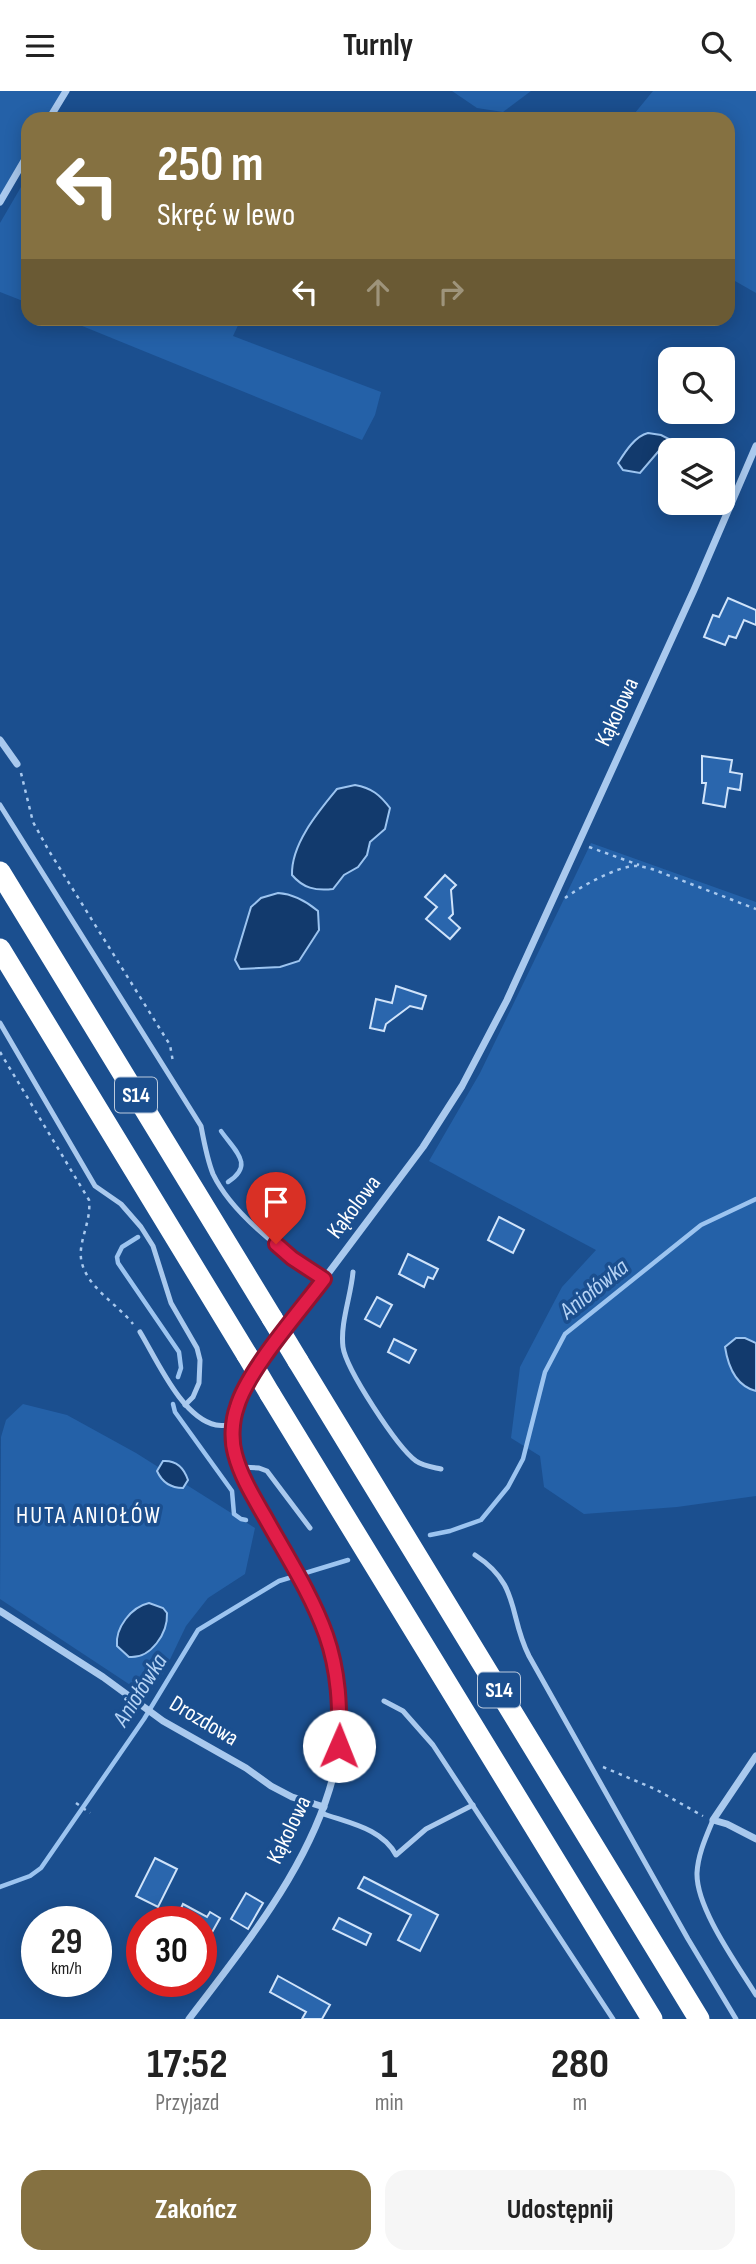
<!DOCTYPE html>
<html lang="pl">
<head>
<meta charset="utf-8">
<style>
	:root { --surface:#fff; --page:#f6f6f6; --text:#222; --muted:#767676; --accent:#857141 }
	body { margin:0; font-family:"Sofia Sans Condensed",sans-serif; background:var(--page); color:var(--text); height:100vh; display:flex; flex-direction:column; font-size:26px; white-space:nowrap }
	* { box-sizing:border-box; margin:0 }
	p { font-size:23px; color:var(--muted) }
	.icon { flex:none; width:38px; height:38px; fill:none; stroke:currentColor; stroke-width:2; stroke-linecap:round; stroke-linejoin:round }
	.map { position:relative; height:1928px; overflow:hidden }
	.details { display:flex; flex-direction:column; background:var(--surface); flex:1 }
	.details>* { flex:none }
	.hud { position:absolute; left:21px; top:21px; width:714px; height:214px; border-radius:21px; box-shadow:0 4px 18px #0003; background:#857141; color:#fff; overflow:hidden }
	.controls { position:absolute; left:658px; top:256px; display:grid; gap:14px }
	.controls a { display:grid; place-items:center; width:77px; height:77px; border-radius:14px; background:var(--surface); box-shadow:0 4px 18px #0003; font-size:35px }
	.speed { position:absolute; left:21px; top:1815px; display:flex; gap:14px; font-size:35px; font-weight:700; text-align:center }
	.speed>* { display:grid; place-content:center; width:91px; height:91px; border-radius:50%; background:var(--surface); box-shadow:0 4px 18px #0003; line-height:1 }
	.speed small { font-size:18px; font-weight:400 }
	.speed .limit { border:10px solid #d22; background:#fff; color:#111 }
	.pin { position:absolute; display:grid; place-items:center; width:60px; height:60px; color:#fff; margin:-72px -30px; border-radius:50% 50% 50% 0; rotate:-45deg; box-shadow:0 0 7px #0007 }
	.pin .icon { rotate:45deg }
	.me { position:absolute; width:77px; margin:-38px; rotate:1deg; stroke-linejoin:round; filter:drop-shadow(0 0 5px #0008) }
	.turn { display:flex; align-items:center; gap:24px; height:147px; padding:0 21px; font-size:32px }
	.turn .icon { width:91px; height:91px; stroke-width:2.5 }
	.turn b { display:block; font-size:49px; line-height:60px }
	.lanes { display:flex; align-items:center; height:66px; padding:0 21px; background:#0003; justify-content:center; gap:35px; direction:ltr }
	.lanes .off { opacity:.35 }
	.eta { display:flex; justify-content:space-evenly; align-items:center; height:119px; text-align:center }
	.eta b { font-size:42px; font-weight:700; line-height:49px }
	.button { display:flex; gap:14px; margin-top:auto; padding:14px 21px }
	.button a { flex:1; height:80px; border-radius:21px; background:var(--accent); color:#fff; font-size:28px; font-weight:700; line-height:80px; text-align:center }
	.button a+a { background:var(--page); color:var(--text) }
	header { display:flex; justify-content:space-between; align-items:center; height:91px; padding:0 21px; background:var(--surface); font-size:32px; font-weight:700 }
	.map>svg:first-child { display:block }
</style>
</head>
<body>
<header><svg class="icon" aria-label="menu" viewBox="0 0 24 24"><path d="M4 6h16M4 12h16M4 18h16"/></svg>Turnly<svg class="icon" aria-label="search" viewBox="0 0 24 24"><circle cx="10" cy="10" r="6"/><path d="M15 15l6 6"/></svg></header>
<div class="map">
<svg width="756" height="1928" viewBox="0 0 756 1928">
	<rect width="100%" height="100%" fill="#1b4f8f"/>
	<g fill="#2461a8">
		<path d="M 0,0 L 67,0 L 49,28 L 28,28 L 28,63 L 0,109 Z"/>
		<path d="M 452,0 L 531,0 L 503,21 L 477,17 Z"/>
		<path d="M 653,0 L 756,0 L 756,202 L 728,186 L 728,28 L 630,28 Z"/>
		<path d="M 28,84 L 28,212 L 0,201 L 0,132 Z"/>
		<path d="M 65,228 L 241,228 L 233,245 L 381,301 L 375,324 L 362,349 Z"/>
		<path d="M 591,752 L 756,811 L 756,1405 L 677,1416 L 584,1423 L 544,1396 L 540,1365 L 511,1347 L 520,1276 L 562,1196 L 596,1159 L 429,1070 L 480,982 Z"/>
		<path d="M 23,1313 L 67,1324 L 136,1362 L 255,1437 L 245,1483 L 208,1507 L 186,1535 L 163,1583 L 147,1605 L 0,1508 L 1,1346 L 6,1329 Z"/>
	</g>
	<g fill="#123a6d" stroke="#9cc4f0" stroke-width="2">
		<path d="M 648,342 L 661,344 L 669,348 L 640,382 L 623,379 L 618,372 C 625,361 635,345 648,342 Z"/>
		<path d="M 355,694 C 372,697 380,704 390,717 L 385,738 L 370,751 L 367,764 L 358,776 L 344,784 L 333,798 C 315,800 303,797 292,784 C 291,753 318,721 337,698 Z"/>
		<path d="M 278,802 C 294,803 306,810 318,820 L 319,839 L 299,870 L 280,876 L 240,878 L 235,869 L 251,816 L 261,807 Z"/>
		<path d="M 736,1247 L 745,1247 L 756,1252 L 756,1300 C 736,1295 728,1275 725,1256 Z"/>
		<path d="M 163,1370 C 177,1369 184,1377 188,1389 L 183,1397 C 170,1397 162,1391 157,1380 Z"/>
		<path d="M 149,1512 L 163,1517 L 167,1522 C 168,1542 151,1568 129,1566 L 117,1555 C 115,1537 131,1516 149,1512 Z"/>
	</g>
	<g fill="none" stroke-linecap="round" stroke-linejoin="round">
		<g stroke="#9cc4f0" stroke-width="4.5">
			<path d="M 221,1040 C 235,1060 255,1074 228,1091"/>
			<path d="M 138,1146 L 122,1156 L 117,1166 L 118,1172 L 179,1261 L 181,1277 L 178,1286"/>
			<path d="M 173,1313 L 175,1321 L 232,1400 L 234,1423 L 241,1428 L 246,1429"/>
			<path d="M 430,1444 L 450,1440 L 481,1429 L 508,1396 L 523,1368 L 545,1281 L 565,1243 L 701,1134 L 756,1108"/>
			<path d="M 0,1796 L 30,1785 L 41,1777 L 144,1628 L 198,1539 L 279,1490 L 348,1469"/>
		</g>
	</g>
	<g fill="#2a66ad" stroke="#cfe3fa" stroke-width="2">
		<path d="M 728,507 L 756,519 L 756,534 L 744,529 L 736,547 L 729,545 L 725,554 L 704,546 L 713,524 L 719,526 Z"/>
		<path d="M 702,665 L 732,669 L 730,681 L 742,683 L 740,699 L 728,697 L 725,716 L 703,712 L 706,692 L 702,692 Z"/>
		<path d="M 445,784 L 456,794 L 451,799 L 453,823 L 449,827 L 460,837 L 450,848 L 426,828 L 437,816 L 425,806 Z"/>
		<path d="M 396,895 L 426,905 L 422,918 L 410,915 L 386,933 L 384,940 L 370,937 L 376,908 L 392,912 Z"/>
		<path d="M 499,1126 L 524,1139 L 513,1162 L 488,1149 Z"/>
		<path d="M 408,1163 L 438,1178 L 433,1188 L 428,1186 L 424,1196 L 399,1183 Z"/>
		<path d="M 377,1206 L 392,1214 L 380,1236 L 365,1228 Z"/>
		<path d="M 394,1248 L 416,1259 L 409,1272 L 388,1261 Z"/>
		<path d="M 155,1767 L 177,1778 L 158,1816 L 136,1805 Z"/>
		<path d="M 364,1786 L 438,1824 L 420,1860 L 398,1849 L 411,1824 L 358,1797 Z"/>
		<path d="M 246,1802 L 263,1812 L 248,1838 L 231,1828 Z"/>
		<path d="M 183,1813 L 207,1826 L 210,1821 L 220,1827 L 201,1861 L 201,1830 L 185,1830 L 177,1826 Z"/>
		<path d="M 339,1827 L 371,1843 L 366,1854 L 333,1838 Z"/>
		<path d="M 278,1885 L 330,1914 L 322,1928 L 302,1928 L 306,1921 L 270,1901 Z"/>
	</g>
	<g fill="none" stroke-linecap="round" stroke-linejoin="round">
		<g stroke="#a9c9ee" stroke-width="2.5" stroke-dasharray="3.5 5" stroke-linecap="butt">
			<path d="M 21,682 L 33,731 L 49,760 L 170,954 L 173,971"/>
			<path d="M 589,756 L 639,774"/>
			<path d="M 565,807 C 580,796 617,775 636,775 C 641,775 647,777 652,778 L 756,818"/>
			<path d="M 0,961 L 89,1109 C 91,1127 83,1141 81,1158 C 77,1191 116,1211 133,1233"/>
			<path d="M 603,1676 L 655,1698 L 703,1725"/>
			<path d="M 76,1712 L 90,1722"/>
		</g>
		<g stroke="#a9c9ee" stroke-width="5">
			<path d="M 0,714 L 201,1035 C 204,1051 207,1068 213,1083 C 233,1125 287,1164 324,1188"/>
			<path d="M 0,932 L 95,1095 L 121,1113 L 141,1136 L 153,1155 L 171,1212 L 197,1257 L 200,1269 L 199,1292 L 193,1306 L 185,1314"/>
			<path d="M 353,1181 C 351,1205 340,1232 343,1256 C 346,1278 397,1356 416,1370 C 423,1375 432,1376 441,1378"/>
			<path d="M 140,1241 C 157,1269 182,1327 216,1334 C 221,1335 227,1334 233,1334"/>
			<path d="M 239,1376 L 259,1377 L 267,1380 L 310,1437"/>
			<path d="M 475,1464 C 521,1494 508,1524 529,1565 L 688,1848 L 736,1928"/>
			<path d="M 384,1610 L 403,1620 L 433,1654 L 613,1928"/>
			<path d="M 321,1722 C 348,1732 382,1737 396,1764 L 426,1738 L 473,1714"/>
			<path d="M 713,1729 C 706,1746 698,1763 697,1782 C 696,1817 737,1873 756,1904"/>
		</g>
		<g stroke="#a9c9ee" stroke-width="7">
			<path d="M 49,28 L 66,0"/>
			<path d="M 0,111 L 28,63"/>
			<path d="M 0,649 L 17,673"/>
			<path d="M 0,1520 L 103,1586 L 163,1630 L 246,1677 L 271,1695 L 292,1706 L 324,1716"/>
			<path d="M 756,1665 L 713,1729 L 727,1733 L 756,1748"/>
			<path d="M 189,1928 C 249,1849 325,1757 339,1656 C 350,1572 308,1502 268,1432 C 251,1402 230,1370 233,1334 C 235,1314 246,1297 255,1280 L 423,1056 L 462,995 L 507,909 L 694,499 L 756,355"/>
		</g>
		<g stroke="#fff" stroke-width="21">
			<path d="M 0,781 L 272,1227"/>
			<path d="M 0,858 L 247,1264"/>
			<path d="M 298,1270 L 699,1928"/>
			<path d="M 270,1303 L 652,1928"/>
		</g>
		<g stroke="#fff" stroke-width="21">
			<path d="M 272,1227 L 298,1270"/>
			<path d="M 247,1264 L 270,1303"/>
		</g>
	</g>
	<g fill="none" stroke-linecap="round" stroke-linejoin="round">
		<g stroke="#92132f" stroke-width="18">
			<path id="route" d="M 276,1153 L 292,1167 L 324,1188 C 300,1220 247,1280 237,1316 C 232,1330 231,1349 235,1363 C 241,1386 253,1405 265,1426 C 286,1464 311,1502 326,1544 C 339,1581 340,1616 339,1655"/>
		</g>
		<use href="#route" stroke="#e11d48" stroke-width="12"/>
	</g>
	<g text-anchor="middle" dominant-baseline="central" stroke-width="7" stroke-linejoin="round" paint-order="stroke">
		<g fill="#1b4f8f" stroke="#bbcadd" stroke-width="2">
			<rect x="115" y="986.5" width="42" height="35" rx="5"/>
			<rect x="478" y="1581.5" width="42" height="35" rx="5"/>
		</g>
		<g font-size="21" font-weight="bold" fill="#fff">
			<text x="136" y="1004">S14</text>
			<text x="499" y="1599">S14</text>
		</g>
		<g font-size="23" fill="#fff" stroke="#1b4f8f">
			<text transform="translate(617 621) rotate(-65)">Kąkolowa</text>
			<text transform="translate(354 1116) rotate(-53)">Kąkolowa</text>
			<text transform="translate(204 1630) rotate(31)">Drozdowa</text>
			<text transform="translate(289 1739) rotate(-64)">Kąkolowa</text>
		</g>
		<g font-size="24" font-style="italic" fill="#b5d3f5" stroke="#1b4f8f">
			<text transform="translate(594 1198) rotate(-39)">Aniołówka</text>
			<text transform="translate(140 1599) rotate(-58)">Aniołówka</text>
		</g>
		<g font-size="24" letter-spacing="2" fill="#fff" stroke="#1b4f8f">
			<text x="89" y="1424">HUTA ANIOŁÓW</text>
		</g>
	</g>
</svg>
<div class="controls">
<a><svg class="icon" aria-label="search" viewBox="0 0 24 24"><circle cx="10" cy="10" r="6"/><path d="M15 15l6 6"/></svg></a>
<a><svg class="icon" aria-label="layers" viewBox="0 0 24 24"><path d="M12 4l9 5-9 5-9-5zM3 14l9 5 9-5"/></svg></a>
</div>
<div class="speed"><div>29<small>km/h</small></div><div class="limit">30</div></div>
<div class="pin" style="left:276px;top:1153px;background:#d93025"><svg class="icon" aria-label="arrive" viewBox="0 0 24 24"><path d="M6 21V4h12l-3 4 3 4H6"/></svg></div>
<svg class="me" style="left:339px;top:1655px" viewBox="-20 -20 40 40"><circle r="19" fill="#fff"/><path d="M0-13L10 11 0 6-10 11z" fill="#e11d48"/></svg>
<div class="hud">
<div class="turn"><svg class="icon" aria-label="left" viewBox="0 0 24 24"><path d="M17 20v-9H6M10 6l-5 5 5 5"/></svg><div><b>250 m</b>Skręć w lewo</div></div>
<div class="lanes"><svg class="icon" aria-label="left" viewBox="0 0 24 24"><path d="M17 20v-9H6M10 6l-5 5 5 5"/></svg><svg class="icon off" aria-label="ahead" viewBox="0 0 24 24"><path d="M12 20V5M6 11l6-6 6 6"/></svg><svg class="icon off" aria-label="right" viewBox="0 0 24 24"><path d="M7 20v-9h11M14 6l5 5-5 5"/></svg></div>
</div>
</div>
<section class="details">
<div class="eta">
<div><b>17:52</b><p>Przyjazd</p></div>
<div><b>1</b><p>min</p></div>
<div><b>280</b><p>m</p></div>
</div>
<div class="button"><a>Zakończ</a><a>Udostępnij</a></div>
</section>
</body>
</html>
